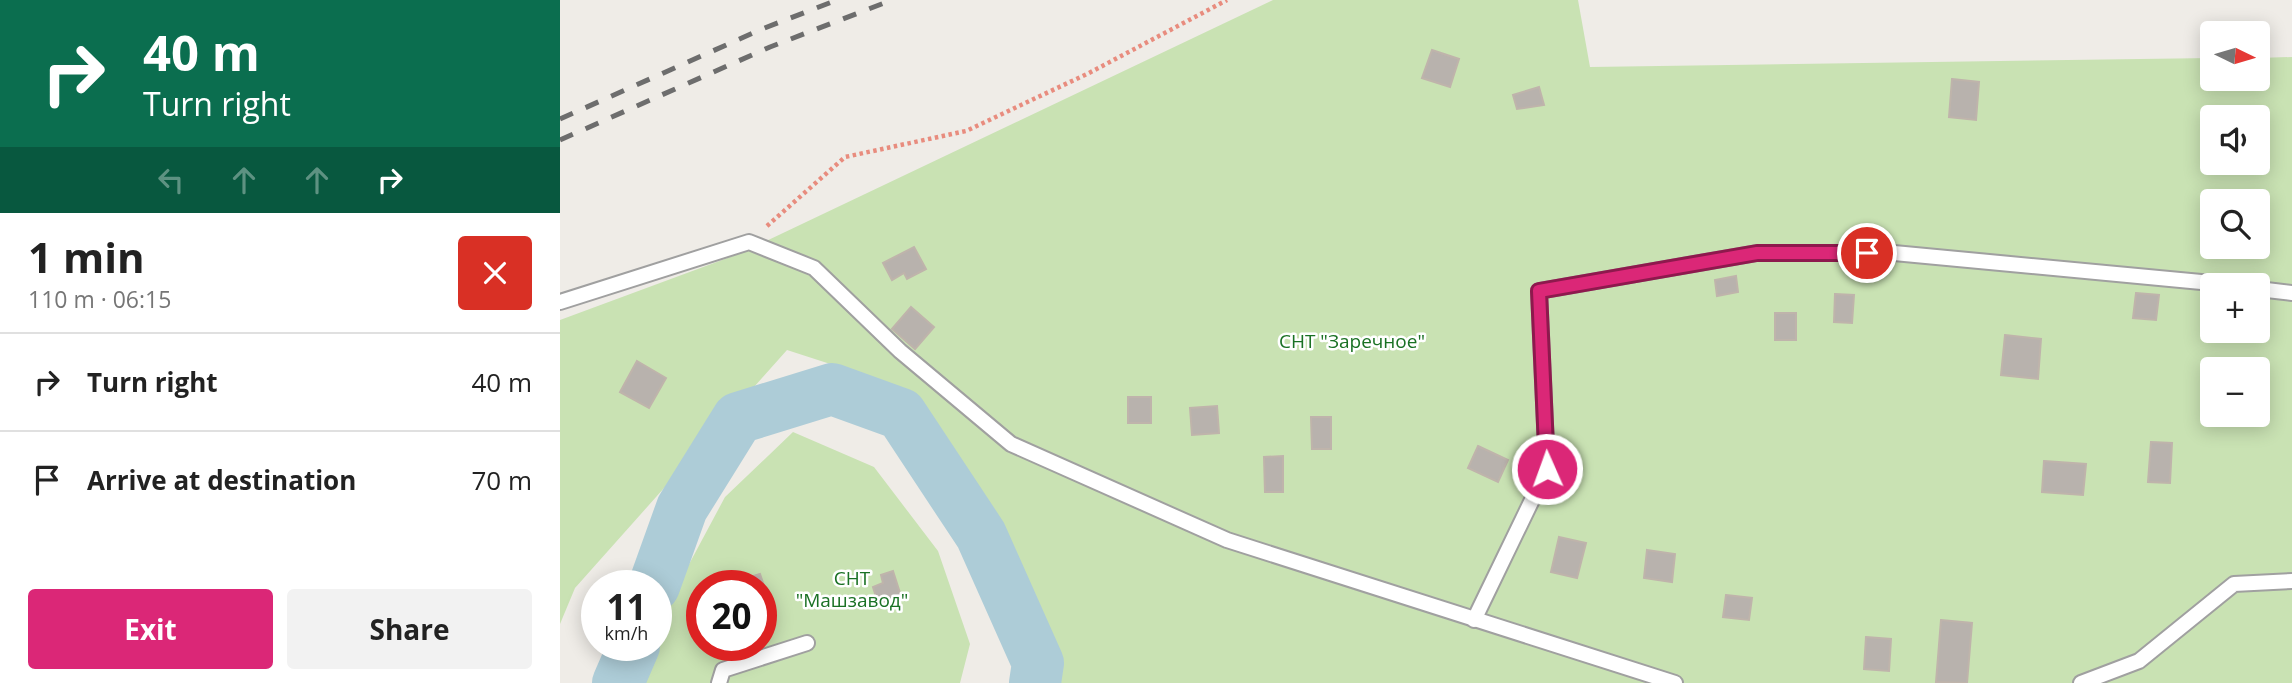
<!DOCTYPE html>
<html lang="en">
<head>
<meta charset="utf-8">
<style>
	:root { --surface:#fff; --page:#f2f2f2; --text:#222; --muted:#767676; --line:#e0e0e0; --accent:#db2777 }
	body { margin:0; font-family:"Open Sans",sans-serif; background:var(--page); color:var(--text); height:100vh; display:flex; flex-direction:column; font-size:26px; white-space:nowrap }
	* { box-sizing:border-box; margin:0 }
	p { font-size:23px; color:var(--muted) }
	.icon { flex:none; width:38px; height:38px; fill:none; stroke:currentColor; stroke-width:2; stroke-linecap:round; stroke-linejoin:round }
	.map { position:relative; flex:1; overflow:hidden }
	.sheet { display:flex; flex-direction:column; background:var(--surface); width:560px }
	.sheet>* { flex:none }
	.hud { background:#0b6e4f; color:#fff; overflow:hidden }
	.needle { width:46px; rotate:95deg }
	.tools { position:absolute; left:1640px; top:21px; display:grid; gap:14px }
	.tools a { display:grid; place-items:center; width:70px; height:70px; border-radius:7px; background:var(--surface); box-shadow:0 4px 18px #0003; font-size:35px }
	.speed { position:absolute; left:21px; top:570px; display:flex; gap:14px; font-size:35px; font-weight:700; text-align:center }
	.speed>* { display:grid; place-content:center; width:91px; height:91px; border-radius:50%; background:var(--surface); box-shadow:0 4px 18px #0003; line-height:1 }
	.speed small { font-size:18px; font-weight:400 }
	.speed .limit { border:10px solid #d22; background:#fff; color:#111 }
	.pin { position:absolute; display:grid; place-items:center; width:60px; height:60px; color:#fff; margin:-30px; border:4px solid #fff; border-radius:50%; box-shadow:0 2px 7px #0007 }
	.me { position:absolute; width:77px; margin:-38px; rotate:358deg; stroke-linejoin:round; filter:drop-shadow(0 0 5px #0008) }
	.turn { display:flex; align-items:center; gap:24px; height:147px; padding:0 28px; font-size:32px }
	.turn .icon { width:91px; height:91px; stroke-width:2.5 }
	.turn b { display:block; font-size:49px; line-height:60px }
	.lanes { display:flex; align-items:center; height:66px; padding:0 28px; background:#0003; justify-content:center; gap:35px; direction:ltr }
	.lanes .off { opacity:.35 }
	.round { display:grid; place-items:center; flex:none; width:74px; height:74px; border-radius:7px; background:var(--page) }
	.summary { display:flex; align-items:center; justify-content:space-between; height:119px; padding:0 28px }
	h1 { font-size:42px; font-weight:700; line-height:52px }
	.action { display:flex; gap:14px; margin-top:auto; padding:14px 28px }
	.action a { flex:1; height:80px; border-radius:7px; background:var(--accent); color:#fff; font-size:28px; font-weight:700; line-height:80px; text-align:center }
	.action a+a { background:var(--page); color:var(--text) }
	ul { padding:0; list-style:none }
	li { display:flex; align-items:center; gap:21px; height:98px; padding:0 28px; border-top:2px solid var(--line) }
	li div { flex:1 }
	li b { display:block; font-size:26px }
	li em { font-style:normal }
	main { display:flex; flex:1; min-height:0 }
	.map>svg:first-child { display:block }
</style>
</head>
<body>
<main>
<section class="sheet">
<div class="hud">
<div class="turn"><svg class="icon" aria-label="right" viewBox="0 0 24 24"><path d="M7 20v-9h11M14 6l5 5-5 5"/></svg><div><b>40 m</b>Turn right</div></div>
<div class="lanes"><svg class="icon off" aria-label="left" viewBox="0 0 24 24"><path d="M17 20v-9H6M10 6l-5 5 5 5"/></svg><svg class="icon off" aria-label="ahead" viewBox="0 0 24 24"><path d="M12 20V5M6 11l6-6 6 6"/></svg><svg class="icon off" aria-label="ahead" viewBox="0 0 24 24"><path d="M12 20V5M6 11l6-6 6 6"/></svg><svg class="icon" aria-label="right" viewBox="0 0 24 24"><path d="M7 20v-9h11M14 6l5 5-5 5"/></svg></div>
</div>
<div class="summary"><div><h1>1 min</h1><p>110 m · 06:15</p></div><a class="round" style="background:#d93025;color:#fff"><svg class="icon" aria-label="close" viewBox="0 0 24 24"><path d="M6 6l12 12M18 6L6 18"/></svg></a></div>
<ul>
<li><svg class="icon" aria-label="right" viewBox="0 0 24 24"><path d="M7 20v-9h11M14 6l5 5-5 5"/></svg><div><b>Turn right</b></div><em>40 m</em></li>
<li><svg class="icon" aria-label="arrive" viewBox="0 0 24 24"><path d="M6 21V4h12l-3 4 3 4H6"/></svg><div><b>Arrive at destination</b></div><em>70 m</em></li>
</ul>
<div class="action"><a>Exit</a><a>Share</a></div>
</section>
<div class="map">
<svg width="1732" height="683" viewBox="0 0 1732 683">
	<rect width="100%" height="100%" fill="#efece7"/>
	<g fill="#c9e2b3" fill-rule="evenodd">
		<path d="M 713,0 L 1018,0 L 1030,67 L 1652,58 L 1652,79 L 1698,79 L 1698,58 L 1732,57 L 1732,683 L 493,683 L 495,663 L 438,518 L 329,383 L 227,350 L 15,588 L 0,624 L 0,320 L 181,253 ZM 1652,117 L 1698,117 L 1698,163 L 1652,163 ZM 1652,201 L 1698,201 L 1698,247 L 1652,247 ZM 1652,285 L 1698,285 L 1698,331 L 1652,331 ZM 1652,369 L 1698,369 L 1698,415 L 1652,415 Z"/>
		<path d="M 233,432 L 314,467 L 378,551 L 410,644 L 400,683 L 69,683 L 86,646 L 96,646 L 96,626 L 165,497 ZM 142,586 L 201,586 L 201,646 L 142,646 Z"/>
	</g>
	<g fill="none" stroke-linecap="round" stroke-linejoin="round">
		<g stroke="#adccd7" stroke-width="52">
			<path d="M 94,586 L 122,508 L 178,418 L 272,389 L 341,414 L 421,535 L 478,663 L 475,683"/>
			<path d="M 58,683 L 74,646"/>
		</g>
	</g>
	<g fill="#b8b2ad" stroke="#bfb4ab" stroke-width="2">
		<path d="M 872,50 L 899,59 L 890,87 L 862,78 Z"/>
		<path d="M 1392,79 L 1419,82 L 1416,120 L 1389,117 Z"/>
		<path d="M 979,87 L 984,105 L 957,109 L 953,95 Z"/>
		<path d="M 354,247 L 366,269 L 347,279 L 344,273 L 332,280 L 323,263 Z"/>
		<path d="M 1176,276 L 1178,292 L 1157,296 L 1155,280 Z"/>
		<path d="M 1576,293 L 1599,295 L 1596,320 L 1573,318 Z"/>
		<path d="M 1275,294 L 1294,295 L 1292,323 L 1274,322 Z"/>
		<path d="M 351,307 L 374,327 L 355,349 L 332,329 Z"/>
		<rect x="1215" y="313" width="21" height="27"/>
		<path d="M 1445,335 L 1481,339 L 1478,379 L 1441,375 Z"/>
		<path d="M 77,361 L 106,378 L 89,408 L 60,392 Z"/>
		<rect x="568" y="397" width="23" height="26"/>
		<path d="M 657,406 L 659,433 L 632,435 L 630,408 Z"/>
		<path d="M 751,417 L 771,417 L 771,449 L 752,449 Z"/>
		<path d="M 1591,442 L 1612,443 L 1610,483 L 1588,482 Z"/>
		<path d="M 918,446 L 948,460 L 938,482 L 908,468 Z"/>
		<path d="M 723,456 L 723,492 L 705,492 L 704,457 Z"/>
		<path d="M 1484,461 L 1526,464 L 1523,495 L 1482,492 Z"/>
		<path d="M 999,537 L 1026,543 L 1017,578 L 991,572 Z"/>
		<path d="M 1087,550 L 1115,554 L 1112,582 L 1084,578 Z"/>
		<path d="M 333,571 L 341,596 L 318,603 L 313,587 L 323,583 L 321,575 Z"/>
		<path d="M 200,574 L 210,604 L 201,606 L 201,586 L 171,586 L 170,583 Z"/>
		<path d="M 1166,595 L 1192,598 L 1189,620 L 1163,617 Z"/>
		<path d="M 1381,620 L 1412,623 L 1407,683 L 1376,682 Z"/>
		<path d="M 1306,637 L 1331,639 L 1329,671 L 1304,669 Z"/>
	</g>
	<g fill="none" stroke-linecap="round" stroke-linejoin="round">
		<g stroke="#a0a0a0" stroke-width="18">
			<g id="service">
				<path d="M 1698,289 L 1732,293"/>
				<path d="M 0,302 L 189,242 L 254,268 L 340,351 L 451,444 L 667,540 L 1115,683"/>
				<path d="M 914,620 L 987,469 L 979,291 L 1197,253 L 1334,253 L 1673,285"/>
				<path d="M 159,683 L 163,670 L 247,643"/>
				<path d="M 1521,683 L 1579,661 L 1674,584 L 1732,581"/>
			</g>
		</g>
		<path stroke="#e88c7e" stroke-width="4.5" stroke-dasharray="3.5 3.5" stroke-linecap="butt" d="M 207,226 L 285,157 L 406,131 L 529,73 L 667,0"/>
		<use href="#service" stroke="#fff" stroke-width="14"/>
		<g stroke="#6d6d6d" stroke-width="5" stroke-dasharray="14 14" stroke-linecap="butt">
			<path d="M 0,119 L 202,29 L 277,0"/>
			<path d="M 0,140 L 210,47 L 332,0"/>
		</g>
	</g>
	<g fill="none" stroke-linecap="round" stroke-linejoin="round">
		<g stroke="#8e194d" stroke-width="18">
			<path id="route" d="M 987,469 L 979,291 L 1197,253 L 1307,253"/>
		</g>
		<use href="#route" stroke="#db2777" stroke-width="12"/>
	</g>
	<g text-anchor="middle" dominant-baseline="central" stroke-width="5" stroke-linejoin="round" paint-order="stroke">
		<g font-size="19" fill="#1a7124" stroke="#fff">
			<text x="792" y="341">СНТ "Заречное"</text>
			<text x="292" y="578">СНТ<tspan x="292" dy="22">"Машзавод"</tspan></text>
		</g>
	</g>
</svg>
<div class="tools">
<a><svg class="needle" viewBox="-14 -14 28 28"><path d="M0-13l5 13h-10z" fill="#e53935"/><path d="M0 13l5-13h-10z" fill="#767676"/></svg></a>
<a><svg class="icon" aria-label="sound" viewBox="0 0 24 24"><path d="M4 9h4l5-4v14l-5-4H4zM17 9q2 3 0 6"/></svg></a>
<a><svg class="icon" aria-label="search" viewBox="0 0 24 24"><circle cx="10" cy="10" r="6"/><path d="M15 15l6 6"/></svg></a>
<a>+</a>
<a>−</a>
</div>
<div class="speed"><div>11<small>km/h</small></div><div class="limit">20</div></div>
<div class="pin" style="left:1307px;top:253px;background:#d93025"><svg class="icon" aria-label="arrive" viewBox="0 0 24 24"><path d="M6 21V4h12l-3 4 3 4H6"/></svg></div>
<svg class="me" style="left:987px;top:469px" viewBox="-20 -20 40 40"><circle r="17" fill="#db2777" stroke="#fff" stroke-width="3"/><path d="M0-11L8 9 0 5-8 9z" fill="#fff"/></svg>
</div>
</main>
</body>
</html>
